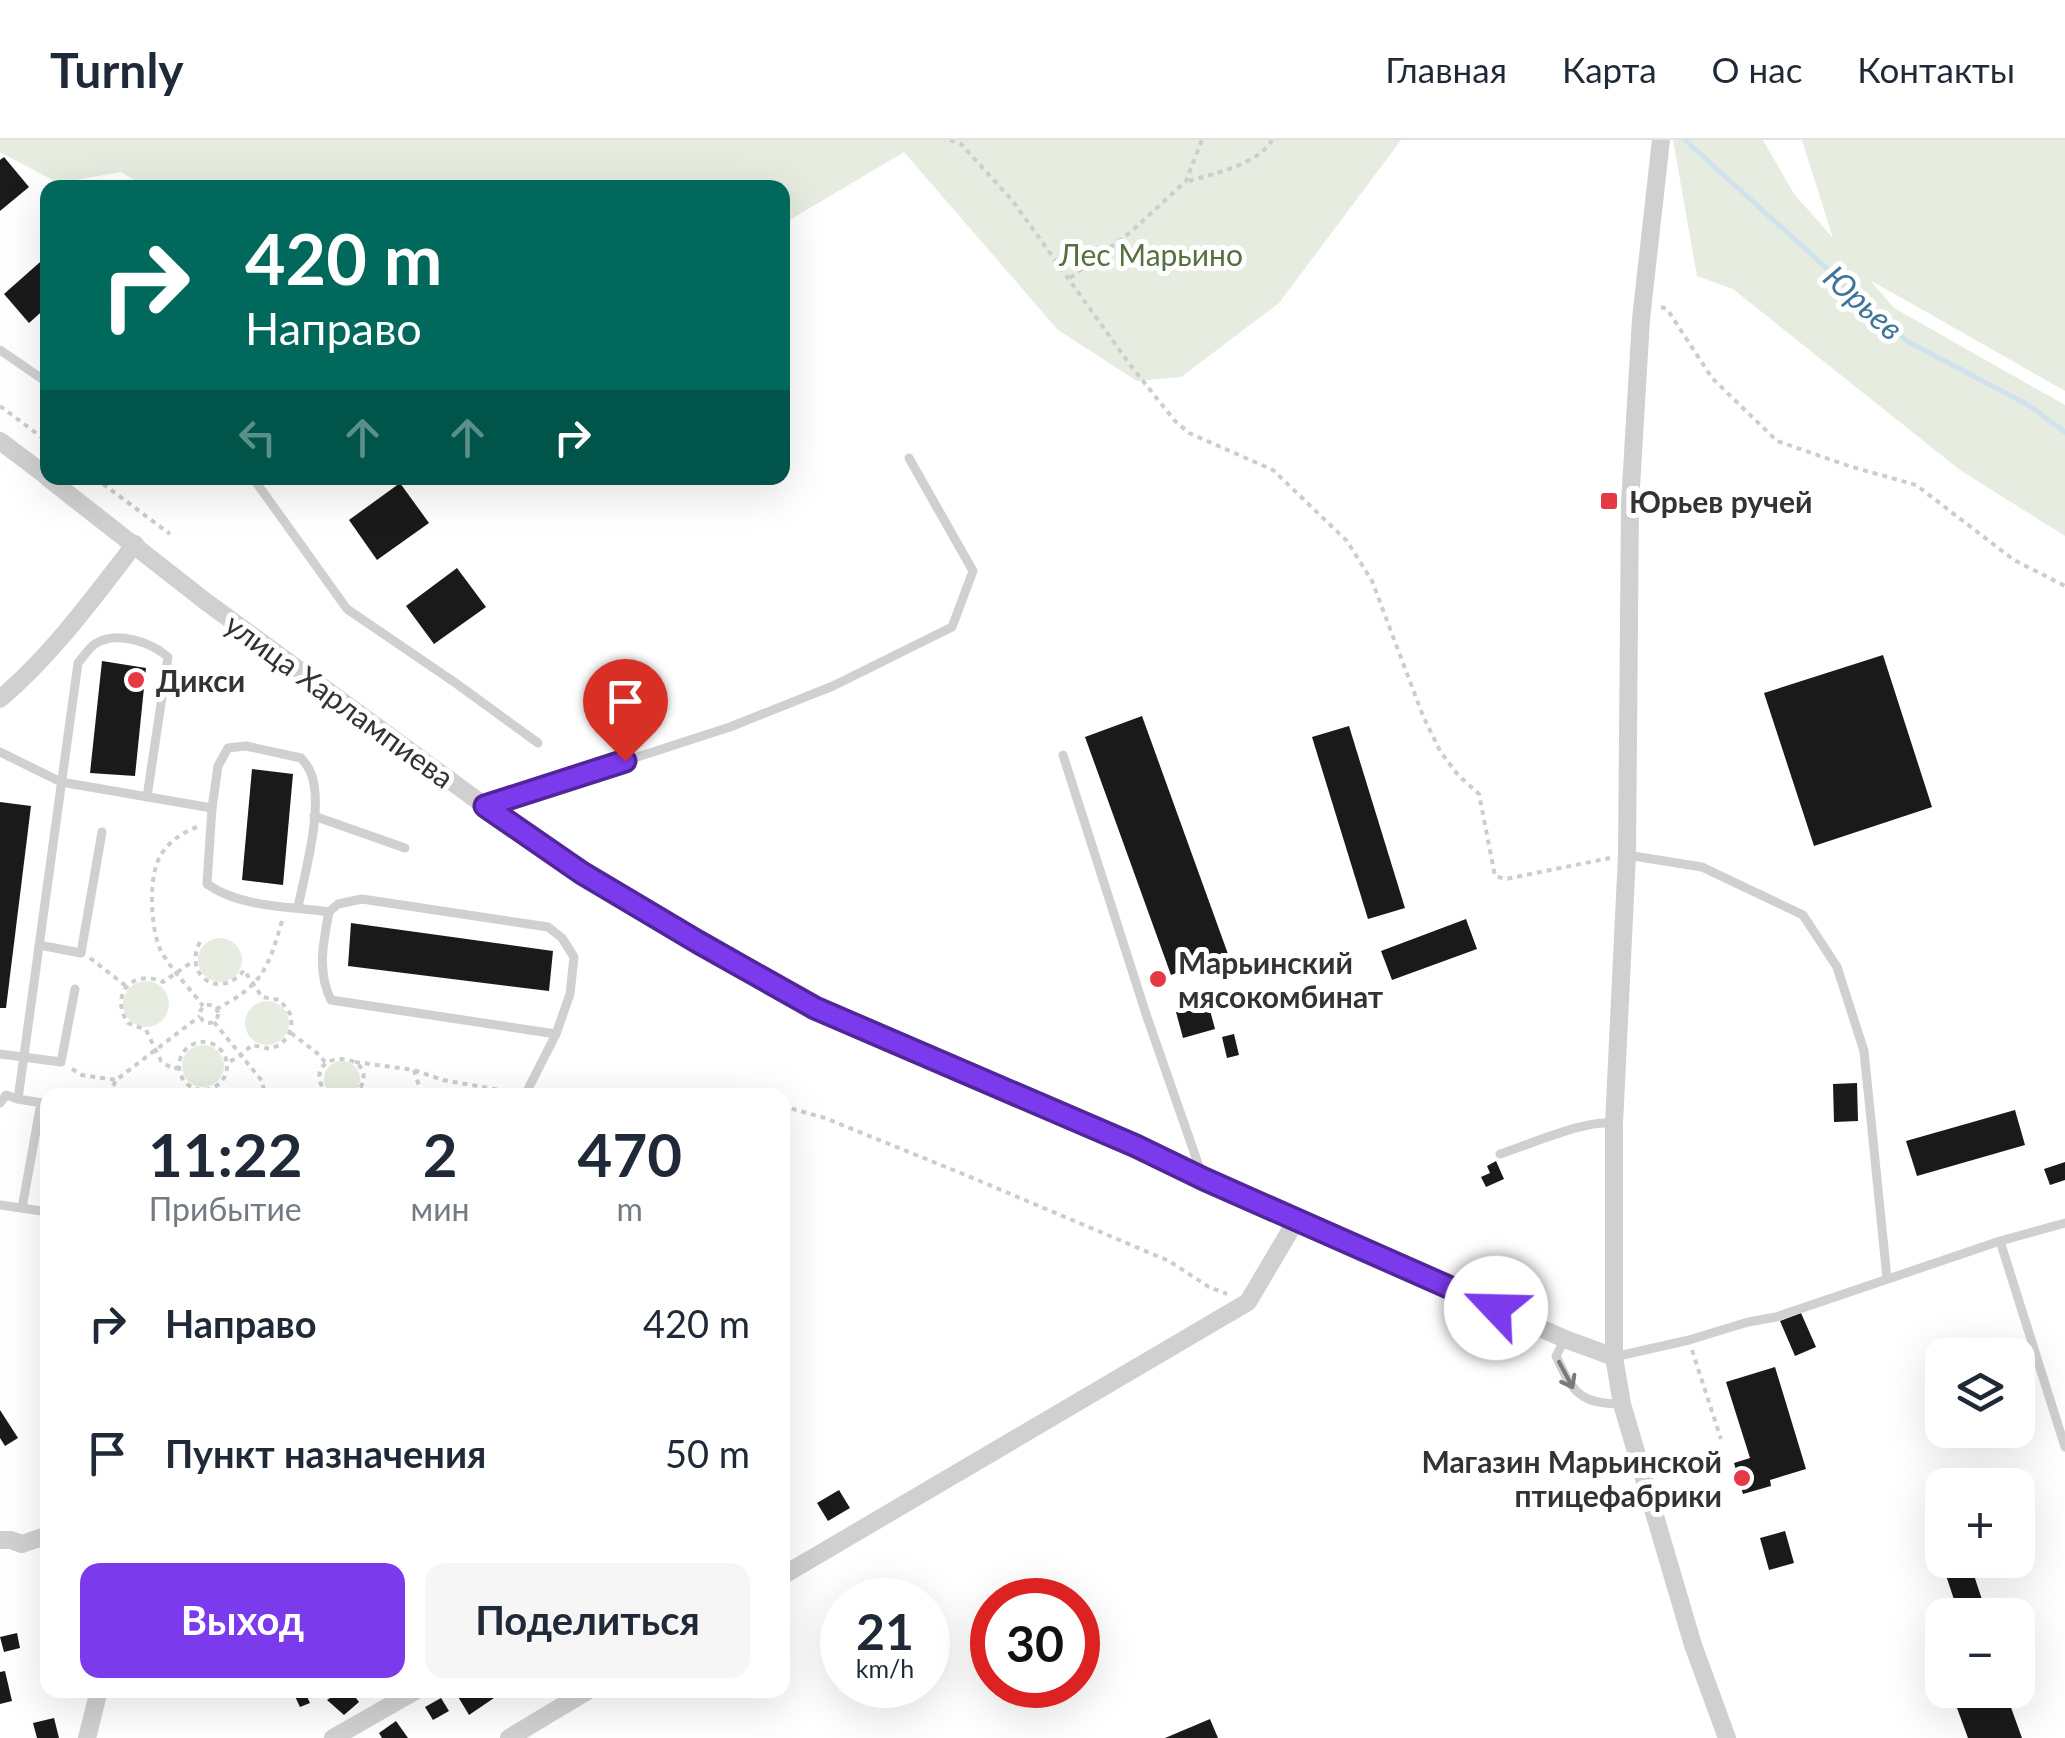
<!DOCTYPE html>
<html lang="ru">
<head>
<meta charset="utf-8">
<style>
	:root { --surface:#fff; --page:#f6f6f7; --text:#1f2937; --muted:#747a83; --line:#e0e1e3; --accent:#7c3aed }
	body { margin:0; font-family:Lato,sans-serif; background:var(--page); color:var(--text); height:100vh; display:flex; flex-direction:column; font-size:38px; white-space:nowrap }
	* { box-sizing:border-box; margin:0 }
	p { font-size:32px; color:var(--muted) }
	.icon { flex:none; width:55px; height:55px; fill:none; stroke:currentColor; stroke-width:2; stroke-linecap:round; stroke-linejoin:round }
	.map { position:relative; flex:1; overflow:hidden }
	.panel { position:absolute; left:40px; top:948px; width:750px; height:610px; display:flex; flex-direction:column; background:var(--surface); border-radius:20px; box-shadow:0 10px 40px #0002 }
	.panel>* { flex:none }
	.top-card { position:absolute; left:40px; top:40px; width:750px; height:305px; border-radius:20px; box-shadow:0 10px 40px #0002; background:#00695c; color:#fff; overflow:hidden }
	.fabs { position:absolute; left:1925px; top:1198px; display:grid; gap:20px }
	.fabs a { display:grid; place-items:center; width:110px; height:110px; border-radius:20px; background:var(--surface); box-shadow:0 10px 40px #0002; font-size:50px }
	.speed { position:absolute; left:820px; top:1438px; display:flex; gap:20px; font-size:50px; font-weight:700; text-align:center }
	.speed>* { display:grid; place-content:center; width:130px; height:130px; border-radius:50%; background:var(--surface); box-shadow:0 10px 40px #0002; line-height:1 }
	.speed small { font-size:25px; font-weight:400 }
	.speed .limit { border:15px solid #d22; background:#fff; color:#111 }
	.pin { position:absolute; display:grid; place-items:center; width:85px; height:85px; color:#fff; margin:-102px -42px; border-radius:50% 50% 50% 0; rotate:-45deg; box-shadow:0 0 10px #0007 }
	.pin .icon { rotate:45deg }
	.me { position:absolute; width:110px; margin:-55px; rotate:294deg; stroke-linejoin:round; filter:drop-shadow(0 0 8px #0008) }
	.turn { display:flex; align-items:center; gap:35px; height:210px; padding:0 40px; font-size:45px }
	.turn .icon { width:130px; height:130px; stroke-width:2.5 }
	.turn b { display:block; font-size:70px; line-height:85px }
	.lanes { display:flex; align-items:center; height:95px; padding:0 40px; background:#0003; justify-content:center; gap:50px; direction:ltr }
	.lanes .off { opacity:.35 }
	.eta { display:flex; justify-content:space-evenly; align-items:center; height:170px; text-align:center }
	.eta b { font-size:60px; font-weight:700; line-height:70px }
	.primary-button { display:flex; gap:20px; margin-top:auto; padding:20px 40px }
	.primary-button a { flex:1; height:115px; border-radius:20px; background:var(--accent); color:#fff; font-size:40px; font-weight:700; line-height:115px; text-align:center }
	.primary-button a+a { background:var(--page); color:var(--text) }
	ul { padding:0; list-style:none }
	li { display:flex; align-items:center; gap:30px; height:130px; padding:0 40px }
	li div { flex:1 }
	li b { display:block; font-size:38px }
	li em { font-style:normal }
	header { display:flex; align-items:center; gap:60px; box-sizing:border-box; height:140px; padding:0 50px; background:var(--surface); border-bottom:2px solid var(--line) }
	header strong { font-size:48px }
	nav { display:flex; gap:55px; margin-inline-start:auto; font-size:35px }
	.map>svg:first-child { display:block }
</style>
</head>
<body>
<header>
<strong>Turnly</strong>
<nav><a>Главная</a><a>Карта</a><a>О нас</a><a>Контакты</a></nav>
</header>
<div class="map">
<svg width="2065" height="1598" viewBox="0 0 2065 1598">
	<rect width="100%" height="100%" fill="#fff"/>
	<g fill="#e6ecdf">
		<path d="M 0,0 L 1401,0 L 1279,163 L 1181,237 L 1137,241 L 1058,190 L 904,12 L 783,84 L 782,48 L 147,48 L 121,32 L 58,43 L 0,12 Z"/>
		<path d="M 1673,0 L 1763,0 L 1794,54 L 1833,98 L 1802,0 L 2065,0 L 2065,251 L 1870,140 L 1894,168 L 2065,265 L 2065,396 L 1960,330 L 1733,149 L 1697,136 Z"/>
		<circle cx="220" cy="820" r="22"/>
		<circle cx="146" cy="864" r="23"/>
		<circle cx="267" cy="883" r="22"/>
		<circle cx="203" cy="926" r="21"/>
		<circle cx="342" cy="939" r="18"/>
	</g>
	<g fill="none" stroke-linecap="round" stroke-linejoin="round">
		<path stroke="#cfe2ee" stroke-width="5" d="M 1685,0 L 1907,201 L 2030,266 L 2065,292"/>
	</g>
	<g fill="#1a1a1a">
		<path d="M 4,17 L 29,47 L 0,71 L 0,20 Z"/>
		<path d="M 48,115 L 48,166 L 29,183 L 4,154 Z"/>
		<path d="M 400,343 L 429,383 L 377,420 L 349,380 Z"/>
		<path d="M 457,428 L 486,467 L 434,504 L 406,466 Z"/>
		<path d="M 1883,515 L 1932,667 L 1814,706 L 1764,553 Z"/>
		<path d="M 102,521 L 146,528 L 135,636 L 90,633 Z"/>
		<path d="M 1142,576 L 1228,814 L 1171,835 L 1085,597 Z"/>
		<path d="M 1349,586 L 1405,768 L 1368,779 L 1312,597 Z"/>
		<path d="M 252,629 L 293,634 L 283,745 L 242,740 Z"/>
		<path d="M 0,662 L 31,666 L 6,868 L 0,868 Z"/>
		<path d="M 1466,779 L 1477,809 L 1392,840 L 1381,811 Z"/>
		<path d="M 351,783 L 553,811 L 549,851 L 348,826 Z"/>
		<path d="M 1208,863 L 1215,889 L 1183,898 L 1176,872 Z"/>
		<path d="M 1234,894 L 1239,915 L 1227,918 L 1222,897 Z"/>
		<path d="M 1857,943 L 1858,981 L 1834,982 L 1833,944 Z"/>
		<path d="M 2015,970 L 2025,1005 L 1917,1036 L 1906,1001 Z"/>
		<path d="M 1496,1021 L 1504,1039 L 1486,1047 L 1481,1037 L 1490,1033 L 1487,1026 Z"/>
		<path d="M 2065,1022 L 2065,1040 L 2050,1045 L 2044,1029 Z"/>
		<path d="M 1801,1173 L 1816,1207 L 1795,1216 L 1780,1181 Z"/>
		<path d="M 1775,1227 L 1806,1329 L 1770,1340 L 1771,1346 L 1743,1354 L 1734,1323 L 1750,1318 L 1726,1242 Z"/>
		<path d="M 0,1270 L 18,1298 L 5,1306 L 0,1298 Z"/>
		<path d="M 839,1350 L 850,1368 L 828,1381 L 817,1363 Z"/>
		<path d="M 1785,1391 L 1794,1423 L 1769,1430 L 1760,1398 Z"/>
		<path d="M 1941,1420 L 1969,1420 L 1987,1475 L 1959,1475 Z"/>
		<path d="M 17,1493 L 20,1508 L 4,1512 L 0,1497 Z"/>
		<path d="M 5,1531 L 12,1561 L 0,1564 L 0,1532 Z"/>
		<path d="M 292,1550 L 304,1550 L 310,1563 L 300,1567 Z"/>
		<path d="M 342,1550 L 350,1550 L 359,1562 L 344,1575 L 327,1560 Z"/>
		<path d="M 454,1550 L 489,1550 L 494,1558 L 469,1575 Z"/>
		<path d="M 2005,1551 L 2022,1598 L 1968,1598 L 1957,1568 Z"/>
		<path d="M 441,1558 L 449,1571 L 433,1580 L 425,1567 Z"/>
		<path d="M 54,1578 L 59,1598 L 37,1598 L 33,1583 Z"/>
		<path d="M 1210,1579 L 1218,1598 L 1165,1598 Z"/>
		<path d="M 396,1581 L 408,1598 L 382,1598 L 379,1593 Z"/>
	</g>
	<g fill="none" stroke-linecap="round" stroke-linejoin="round">
		<g stroke="#cdcdcd" stroke-width="4" stroke-dasharray="5 5" stroke-linecap="butt">
			<path d="M 950,0 L 961,4 L 1012,60 L 1131,226 L 1175,281 L 1189,293 L 1273,330 L 1347,401 L 1372,441 L 1423,576 L 1440,611 L 1458,635 L 1479,654 L 1495,736 L 1506,739 L 1610,718"/>
			<path d="M 1189,41 C 1213,34 1259,24 1272,0"/>
			<path d="M 1070,138 L 1133,90 L 1186,41 L 1202,0"/>
			<path d="M 1661,167 L 1667,169 L 1712,238 L 1777,301 L 1849,326 L 1916,345 L 2014,420 L 2065,446"/>
			<path d="M 0,266 L 48,302"/>
			<path d="M 95,338 L 170,394"/>
			<path d="M 197,687 C 180,693 163,706 157,723 C 149,745 151,788 160,809 C 170,829 190,848 203,866"/>
			<path d="M 200,802 C 182,836 221,861 244,830 L 262,857 L 280,860 L 291,875 C 293,892 287,903 270,909 L 252,905 L 240,916 L 227,923"/>
			<path d="M 90,818 L 126,846"/>
			<circle cx="209" cy="874" r="9"/>
			<path d="M 216,869 C 262,846 268,829 282,781"/>
			<path d="M 214,882 L 262,941 L 265,955"/>
			<path d="M 291,893 L 317,913 L 325,922"/>
			<circle cx="203" cy="926" r="24"/>
			<path d="M 355,922 L 414,930 L 443,940 L 512,952"/>
			<path d="M 179,927 L 173,929 L 161,921 L 146,890 L 128,883 C 109,855 132,828 163,842 L 192,822"/>
			<path d="M 72,929 L 82,935 L 116,940"/>
			<path d="M 414,930 L 422,955"/>
			<path d="M 109,955 L 116,940 L 200,876"/>
			<path d="M 327,955 C 292,906 391,908 356,955"/>
			<path d="M 782,966 L 825,978 L 968,1036 L 1169,1121 L 1209,1147 L 1227,1154"/>
			<path d="M 1692,1210 L 1721,1299"/>
		</g>
		<g stroke="#d0d0d0" stroke-width="9">
			<path d="M 0,210 L 48,243"/>
			<path d="M 253,338 L 347,469 L 457,544 L 538,603"/>
			<path d="M 0,612 L 61,642 L 212,668 L 218,626 L 228,608 L 246,606 L 301,618 C 304,622 308,626 310,631 C 325,662 305,733 298,767"/>
			<path d="M 1063,615 L 1147,877 L 1202,1035"/>
			<path d="M 489,665 L 730,587 L 833,546 L 952,487 L 973,431 L 909,318"/>
			<path d="M 212,668 L 207,744 C 241,768 288,766 329,772 L 338,764 L 362,759 L 548,787 L 562,798 L 574,817 L 570,854 L 556,894 L 525,955"/>
			<path d="M 314,676 L 405,708"/>
			<path d="M 1627,715 L 1702,727 L 1803,775 L 1837,827 L 1864,911 L 1887,1138"/>
			<path d="M 329,772 C 323,803 317,832 331,860 L 556,894"/>
			<path d="M 39,805 L 81,813 L 102,692"/>
			<path d="M 0,914 L 61,922 L 75,849"/>
			<path d="M 0,963 L 6,955 L 18,959"/>
			<path d="M 48,964 L 18,959 L 78,523 C 83,517 89,508 95,504 C 116,490 151,502 168,517 L 147,657"/>
			<path d="M 1500,1014 C 1526,1006 1591,977 1614,984"/>
			<path d="M 0,1065 L 48,1072"/>
			<path d="M 22,1068 L 41,963"/>
			<path d="M 2000,1101 L 2065,1307"/>
			<path d="M 1565,1199 L 1556,1216 C 1573,1253 1580,1264 1622,1264"/>
			<path d="M 1614,1217 L 1689,1200 L 1748,1182 L 1776,1177 L 2000,1101 L 2065,1083"/>
		</g>
		<g stroke="#d0d0d0" stroke-width="18">
			<path d="M 1661,0 L 1641,179 L 1630,364 L 1627,715 L 1614,984 L 1614,1217 L 1622,1264 L 1693,1505 L 1727,1598"/>
			<path d="M 0,301 L 48,337"/>
			<path d="M 48,338 L 205,461 L 485,666 L 582,733 L 698,802 L 815,868 L 1136,1006 L 1204,1039 L 1565,1199 L 1614,1217"/>
			<path d="M 0,559 C 52,515 93,458 135,404"/>
			<path d="M 0,1400 L 11,1400 L 22,1404 L 48,1395"/>
			<path d="M 782,1436 L 1248,1162 L 1297,1079"/>
			<path d="M 87,1598 L 99,1550"/>
			<path d="M 333,1598 L 417,1550"/>
			<path d="M 509,1598 L 589,1550"/>
		</g>
	</g>
	<defs><path id="oneway-shaft" d="M-6 0H5M1.5-3L5.5 0L1.5 3" fill="none" stroke-width="1.6" stroke-linecap="round" stroke-linejoin="round" transform="scale(2.5)"/></defs>
	<use stroke="#7a7a7a" href="#oneway-shaft" transform="translate(1566 1235) rotate(62)"/>
	<g fill="none" stroke-linecap="round" stroke-linejoin="round">
		<g stroke="#51269a" stroke-width="25">
			<path id="route" d="M 625,621 L 485,666 L 582,733 L 698,802 L 815,868 L 1136,1006 L 1204,1039 L 1496,1168"/>
		</g>
		<use href="#route" stroke="#7c3aed" stroke-width="18"/>
	</g>
	<g fill="#e63946" stroke="#fff" stroke-width="4">
		<rect x="1599" y="351" width="20" height="20" rx="5"/>
		<circle cx="136" cy="540" r="10"/>
		<circle cx="1158" cy="839" r="10"/>
		<circle cx="1742" cy="1338" r="10"/>
	</g>
	<g text-anchor="middle" dominant-baseline="central" stroke-width="10" stroke-linejoin="round" paint-order="stroke">
		<g font-size="30" fill="#56703f" stroke="#fff">
			<text x="1151" y="114">Лес Марьино</text>
		</g>
		<g font-size="30" font-weight="bold" fill="#333" stroke="#fff" text-anchor="start">
			<text x="1629" y="361">Юрьев ручей</text>
			<text x="156" y="540">Дикси</text>
			<text x="1178" y="822">Марьинский<tspan x="1178" dy="34">мясокомбинат</tspan></text>
			<text x="1722" y="1321" text-anchor="end">Магазин Марьинской<tspan x="1722" dy="34">птицефабрики</tspan></text>
		</g>
		<g font-size="30" fill="#333" stroke="#fff">
			<text transform="translate(340 560) rotate(36)">улица Харлампиева</text>
		</g>
		<g font-size="32" font-style="italic" fill="#3f7597" stroke="#fff">
			<text transform="translate(1864 162) rotate(42)">Юрьев</text>
		</g>
	</g>
</svg>
<div class="fabs">
<a><svg class="icon" aria-label="layers" viewBox="0 0 24 24"><path d="M12 4l9 5-9 5-9-5zM3 14l9 5 9-5"/></svg></a>
<a>+</a>
<a>−</a>
</div>
<div class="speed"><div>21<small>km/h</small></div><div class="limit">30</div></div>
<div class="pin" style="left:625px;top:621px;background:#d93025"><svg class="icon" aria-label="arrive" viewBox="0 0 24 24"><path d="M6 21V4h12l-3 4 3 4H6"/></svg></div>
<svg class="me" style="left:1496px;top:1168px" viewBox="-20 -20 40 40"><circle r="19" fill="#fff"/><path d="M0-13L10 11 0 6-10 11z" fill="#7c3aed"/></svg>
<div class="top-card">
<div class="turn"><svg class="icon" aria-label="right" viewBox="0 0 24 24"><path d="M7 20v-9h11M14 6l5 5-5 5"/></svg><div><b>420 m</b>Направо</div></div>
<div class="lanes"><svg class="icon off" aria-label="left" viewBox="0 0 24 24"><path d="M17 20v-9H6M10 6l-5 5 5 5"/></svg><svg class="icon off" aria-label="ahead" viewBox="0 0 24 24"><path d="M12 20V5M6 11l6-6 6 6"/></svg><svg class="icon off" aria-label="ahead" viewBox="0 0 24 24"><path d="M12 20V5M6 11l6-6 6 6"/></svg><svg class="icon" aria-label="right" viewBox="0 0 24 24"><path d="M7 20v-9h11M14 6l5 5-5 5"/></svg></div>
</div>
<section class="panel">
<div class="eta">
<div><b>11:22</b><p>Прибытие</p></div>
<div><b>2</b><p>мин</p></div>
<div><b>470</b><p>m</p></div>
</div>
<ul>
<li><svg class="icon" aria-label="right" viewBox="0 0 24 24"><path d="M7 20v-9h11M14 6l5 5-5 5"/></svg><div><b>Направо</b></div><em>420 m</em></li>
<li><svg class="icon" aria-label="arrive" viewBox="0 0 24 24"><path d="M6 21V4h12l-3 4 3 4H6"/></svg><div><b>Пункт назначения</b></div><em>50 m</em></li>
</ul>
<div class="primary-button"><a>Выход</a><a>Поделиться</a></div>
</section>
</div>
</body>
</html>
